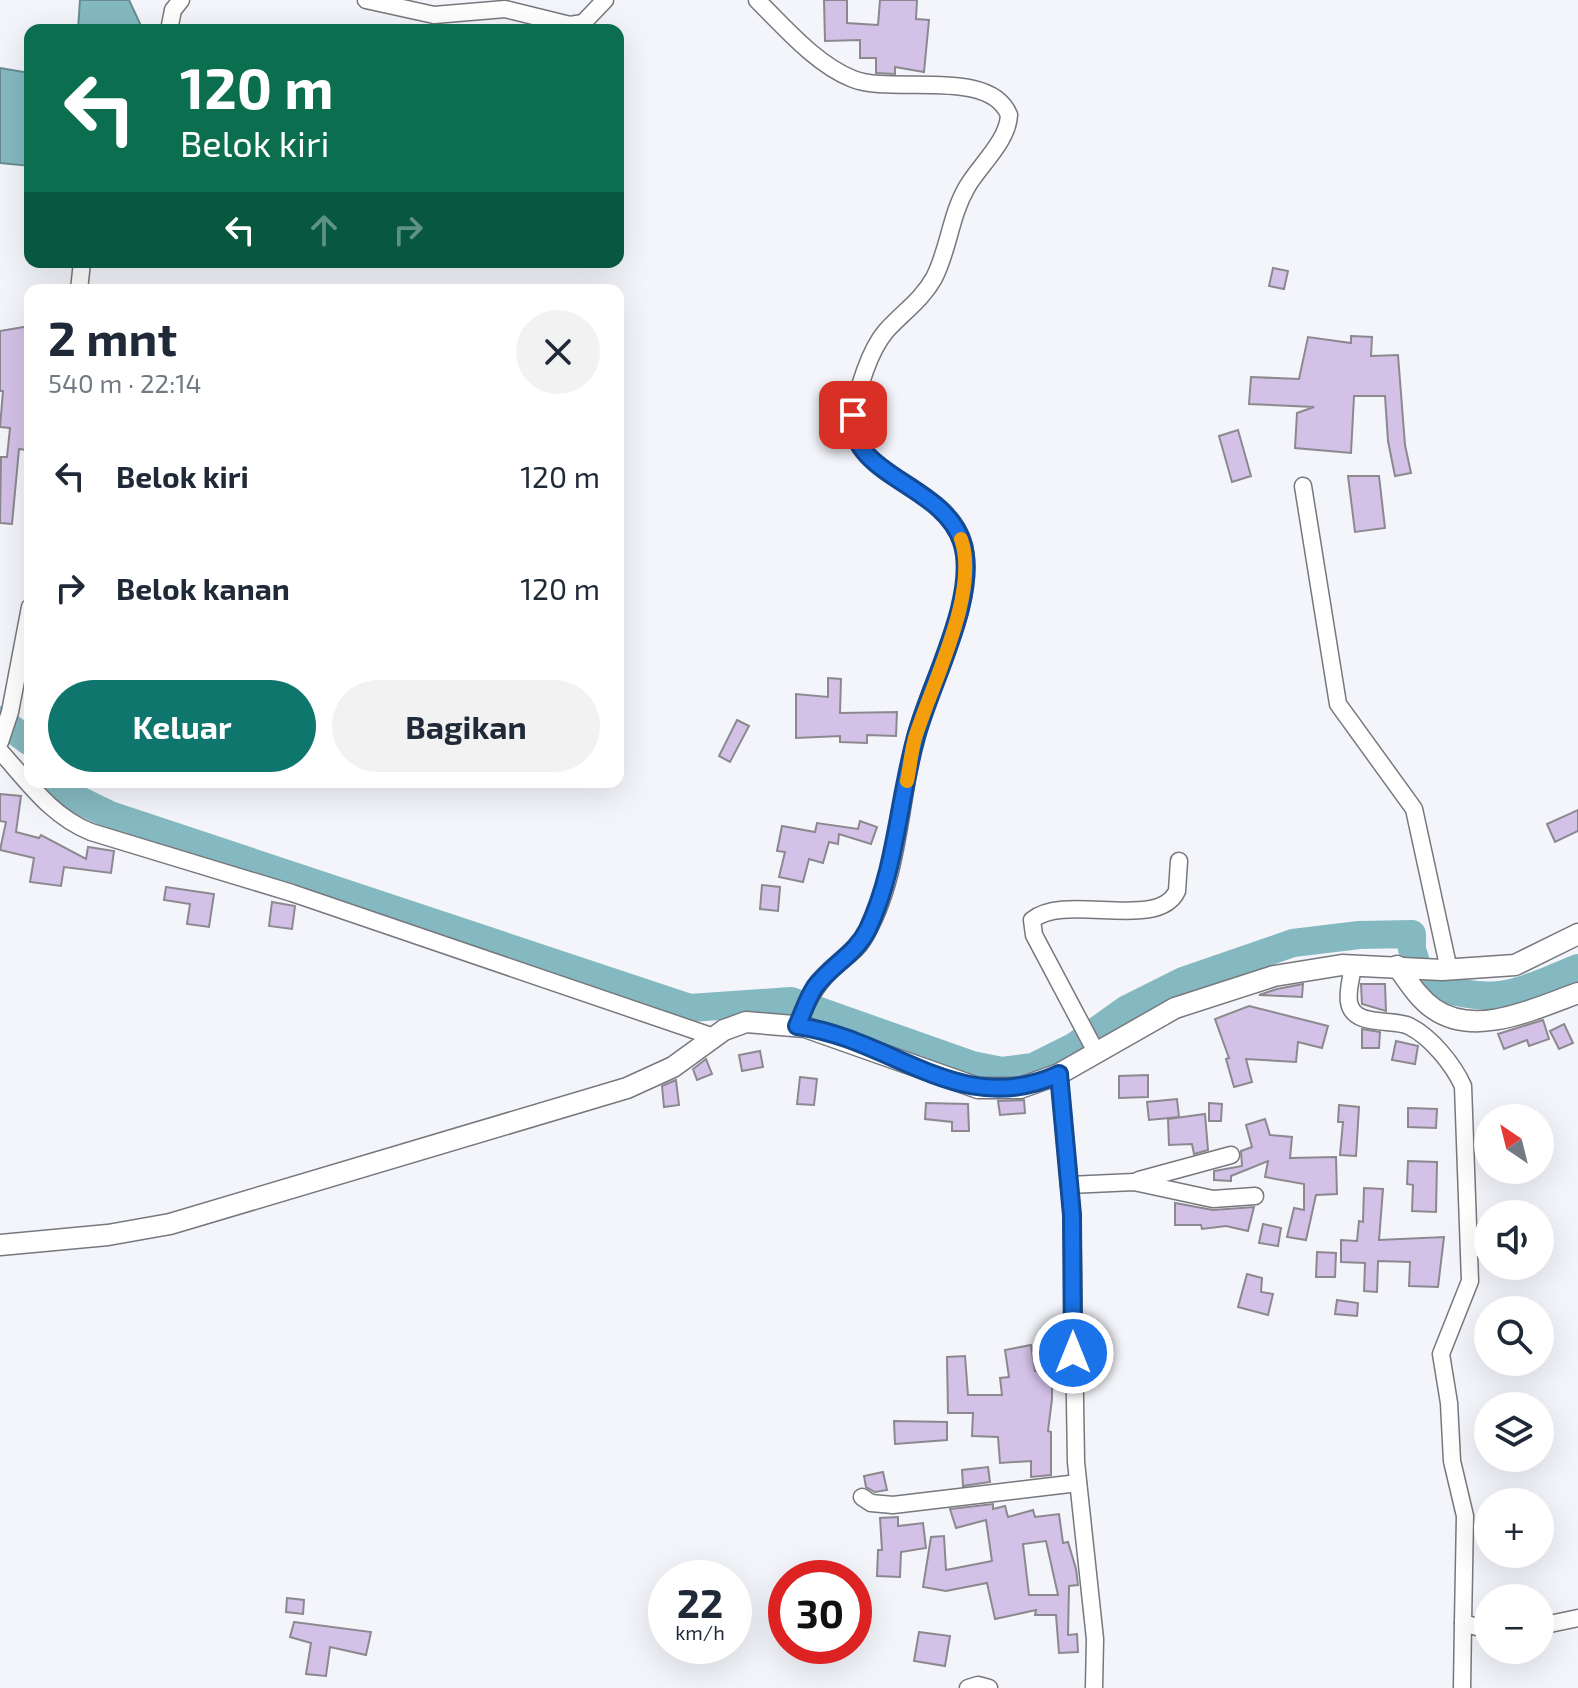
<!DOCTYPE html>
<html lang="id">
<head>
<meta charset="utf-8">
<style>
	:root { --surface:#fff; --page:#f2f2f3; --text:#1f2937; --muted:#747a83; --accent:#0f766e }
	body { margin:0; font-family:"Exo 2",sans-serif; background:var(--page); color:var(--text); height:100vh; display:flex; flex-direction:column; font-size:30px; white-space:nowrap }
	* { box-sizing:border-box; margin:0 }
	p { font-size:26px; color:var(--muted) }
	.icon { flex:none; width:44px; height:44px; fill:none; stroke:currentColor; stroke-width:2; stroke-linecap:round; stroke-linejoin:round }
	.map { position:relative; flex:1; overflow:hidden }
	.sheet { position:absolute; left:24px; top:284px; width:600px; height:504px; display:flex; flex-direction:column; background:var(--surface); border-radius:16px; box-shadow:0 8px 32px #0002 }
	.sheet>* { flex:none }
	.guide { position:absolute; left:24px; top:24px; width:600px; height:244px; border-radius:16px; box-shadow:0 8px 32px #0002; background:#0b6e4f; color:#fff; overflow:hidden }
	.needle { width:52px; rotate:325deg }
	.tools { position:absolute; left:1474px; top:1104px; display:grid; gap:16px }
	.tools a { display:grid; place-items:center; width:80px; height:80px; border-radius:50%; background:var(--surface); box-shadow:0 8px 32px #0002; font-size:40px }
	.speed { position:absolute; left:648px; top:1560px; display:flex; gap:16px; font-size:40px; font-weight:700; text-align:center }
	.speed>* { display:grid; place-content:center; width:104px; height:104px; border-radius:50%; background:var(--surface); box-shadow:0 8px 32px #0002; line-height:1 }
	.speed small { font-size:20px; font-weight:400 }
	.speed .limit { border:12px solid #d22; background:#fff; color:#111 }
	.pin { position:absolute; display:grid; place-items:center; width:68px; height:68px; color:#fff; margin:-34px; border-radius:16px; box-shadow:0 4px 12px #0006 }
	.me { position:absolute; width:88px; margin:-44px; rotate:0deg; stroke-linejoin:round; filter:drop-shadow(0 0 6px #0008) }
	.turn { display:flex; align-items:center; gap:28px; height:168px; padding:0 24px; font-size:36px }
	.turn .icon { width:104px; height:104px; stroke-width:2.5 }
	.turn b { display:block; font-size:56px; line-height:68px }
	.lanes { display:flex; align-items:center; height:76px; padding:0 24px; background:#0003; justify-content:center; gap:40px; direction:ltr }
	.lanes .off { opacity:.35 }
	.round { display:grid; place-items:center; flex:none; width:84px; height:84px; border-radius:42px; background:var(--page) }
	.summary { display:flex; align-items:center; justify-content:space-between; height:136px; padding:0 24px }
	h1 { font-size:48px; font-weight:700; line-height:60px }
	.button { display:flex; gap:16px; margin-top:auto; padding:16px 24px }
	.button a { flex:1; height:92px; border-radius:48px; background:var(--accent); color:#fff; font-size:32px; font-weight:700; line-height:92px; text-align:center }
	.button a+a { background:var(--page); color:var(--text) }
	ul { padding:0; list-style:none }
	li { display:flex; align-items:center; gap:24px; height:112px; padding:0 24px }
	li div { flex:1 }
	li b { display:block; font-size:30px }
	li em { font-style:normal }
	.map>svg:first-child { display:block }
</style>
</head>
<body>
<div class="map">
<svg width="1578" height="1688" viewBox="0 0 1578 1688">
	<rect width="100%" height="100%" fill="#f3f5fa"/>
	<g fill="#85b9c1" stroke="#688d93" stroke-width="2">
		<path d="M 80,0 L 129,0 L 143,30 L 78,30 Z"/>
		<path d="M 0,68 L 30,73 L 30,166 L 0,163 Z"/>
	</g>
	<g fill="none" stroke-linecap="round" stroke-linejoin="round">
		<g stroke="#85b9c1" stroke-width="28">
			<path d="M 0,720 L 30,742"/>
			<path d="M 53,782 L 57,789 L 110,815 L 690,1008 L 791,1001 L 972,1065 L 1002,1071 L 1033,1067 L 1075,1046 L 1127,1009 L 1183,981 L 1293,943 L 1359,935 L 1412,934 L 1412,949 L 1422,983 C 1498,1005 1507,997 1578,968"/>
		</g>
	</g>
	<g fill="#d4c1e8" stroke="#8b898e" stroke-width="2" fill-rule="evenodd">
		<path d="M 824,0 L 847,0 L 847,23 L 878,25 L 880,0 L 917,0 L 916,19 L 929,20 L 924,72 L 895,67 L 895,74 L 876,73 L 876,58 L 860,58 L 860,40 L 825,41 Z"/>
		<path d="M 1273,268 L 1288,271 L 1284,289 L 1269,286 Z"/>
		<path d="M 30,326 L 30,430 L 26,450 L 19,449 L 12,524 L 0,523 L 1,457 L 7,457 L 10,428 L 0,427 L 3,391 L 0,391 L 0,331 Z"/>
		<path d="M 1351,336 L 1372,337 L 1371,356 L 1398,355 L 1405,445 L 1411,473 L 1395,476 L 1388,441 L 1385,396 L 1354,396 L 1351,453 L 1295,448 L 1297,413 L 1314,407 L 1249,404 L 1251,377 L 1299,379 L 1308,337 L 1351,343 Z"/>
		<path d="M 1238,430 L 1251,476 L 1232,482 L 1219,436 Z"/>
		<path d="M 1348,476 L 1379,476 L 1385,528 L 1355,532 Z"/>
		<path d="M 828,678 L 841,679 L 840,713 L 897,712 L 896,736 L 867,735 L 867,743 L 840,742 L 840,736 L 796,738 L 796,694 L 828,697 Z"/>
		<path d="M 737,720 L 749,726 L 730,762 L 719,756 Z"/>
		<path d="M 0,794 L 21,796 L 16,832 L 39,838 L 41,835 L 86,859 L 88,847 L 114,851 L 111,873 L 64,867 L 61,886 L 30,882 L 34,858 L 0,850 L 6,822 L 0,821 Z"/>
		<path d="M 1578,810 L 1578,831 L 1555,842 L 1547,824 Z"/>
		<path d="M 860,821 L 877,827 L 871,844 L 839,834 L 838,844 L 829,842 L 823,863 L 809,859 L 803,882 L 779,877 L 785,852 L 777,851 L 782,826 L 815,832 L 817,823 L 858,829 Z"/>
		<path d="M 762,885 L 780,887 L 778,911 L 760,909 Z"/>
		<path d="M 166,887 L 214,894 L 209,927 L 187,924 L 190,904 L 164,900 Z"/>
		<path d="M 272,902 L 295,906 L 292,929 L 269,926 Z"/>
		<path d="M 1303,984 L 1302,997 L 1259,995 L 1277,989 Z"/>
		<path d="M 1361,984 L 1385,984 L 1386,1011 L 1362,1004 Z"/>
		<path d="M 1249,1006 L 1328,1026 L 1322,1048 L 1298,1042 L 1296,1062 L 1246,1059 L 1252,1082 L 1234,1087 L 1226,1059 L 1229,1058 L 1215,1019 Z"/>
		<path d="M 1543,1020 L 1549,1039 L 1529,1046 L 1527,1040 L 1504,1049 L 1498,1034 Z"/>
		<path d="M 1564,1024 L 1573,1043 L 1559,1049 L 1550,1031 Z"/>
		<path d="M 1362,1029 L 1380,1032 L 1379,1048 L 1362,1048 Z"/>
		<path d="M 1396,1041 L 1418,1046 L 1415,1064 L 1392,1060 Z"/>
		<path d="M 760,1051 L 763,1067 L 742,1071 L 739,1055 Z"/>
		<path d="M 706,1059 L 712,1074 L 697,1080 L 693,1069 Z"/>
		<path d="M 1148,1075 L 1148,1097 L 1119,1098 L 1119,1076 Z"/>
		<path d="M 800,1077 L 817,1079 L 814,1105 L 797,1104 Z"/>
		<path d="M 676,1080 L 679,1105 L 664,1107 L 662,1086 Z"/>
		<path d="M 1177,1099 L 1179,1117 L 1149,1120 L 1147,1102 Z"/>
		<path d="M 1024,1100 L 1025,1113 L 1000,1115 L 998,1101 Z"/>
		<path d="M 926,1103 L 968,1104 L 969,1131 L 952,1131 L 952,1122 L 925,1119 Z"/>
		<path d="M 1209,1103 L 1222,1104 L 1221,1121 L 1209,1121 Z"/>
		<path d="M 1339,1105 L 1359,1107 L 1356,1156 L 1340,1155 L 1343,1122 L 1338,1122 Z"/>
		<path d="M 1408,1108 L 1437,1109 L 1436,1128 L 1408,1127 Z"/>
		<path d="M 1205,1114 L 1208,1150 L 1194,1154 L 1192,1144 L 1169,1145 L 1168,1119 Z"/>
		<path d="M 1265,1119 L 1270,1135 L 1292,1137 L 1290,1158 L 1336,1157 L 1337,1194 L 1316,1195 L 1306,1240 L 1287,1237 L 1294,1208 L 1304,1210 L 1304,1184 L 1265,1177 L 1268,1161 L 1231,1176 L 1231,1181 L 1214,1180 L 1214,1171 L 1242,1166 L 1241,1151 L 1252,1147 L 1246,1125 Z"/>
		<path d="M 1408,1161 L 1437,1162 L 1436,1212 L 1412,1211 L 1413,1185 L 1407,1184 Z"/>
		<path d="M 1364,1188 L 1383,1189 L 1379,1240 L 1444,1237 L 1438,1287 L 1409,1286 L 1410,1262 L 1378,1261 L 1377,1292 L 1364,1291 L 1365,1263 L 1341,1262 L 1341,1240 L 1357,1241 L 1359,1221 L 1363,1222 Z"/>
		<path d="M 1175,1203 L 1213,1210 L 1254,1207 L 1248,1231 L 1226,1226 L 1202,1229 L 1201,1225 L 1175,1225 Z"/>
		<path d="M 1263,1224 L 1281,1228 L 1278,1246 L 1259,1243 Z"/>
		<path d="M 1317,1252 L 1336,1253 L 1335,1277 L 1316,1277 Z"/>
		<path d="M 1247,1274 L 1262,1278 L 1261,1292 L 1273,1294 L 1268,1315 L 1238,1307 Z"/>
		<path d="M 1337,1300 L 1358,1303 L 1357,1316 L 1335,1314 Z"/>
		<path d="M 1031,1345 L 1035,1371 L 1052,1370 L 1052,1399 L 1048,1431 L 1051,1432 L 1051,1475 L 1031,1477 L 1031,1461 L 1000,1463 L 998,1437 L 972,1436 L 973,1413 L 948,1413 L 947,1357 L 965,1356 L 968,1395 L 1002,1395 L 1000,1378 L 1009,1377 L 1005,1350 Z"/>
		<path d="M 894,1421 L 947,1422 L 947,1440 L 895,1444 Z"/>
		<path d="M 988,1467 L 990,1482 L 963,1486 L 962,1470 Z"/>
		<path d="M 883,1472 L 887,1490 L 875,1492 L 866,1487 L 864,1476 Z"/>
		<path d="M 993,1504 L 993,1509 L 1005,1506 L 1008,1517 L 1033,1510 L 1035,1517 L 1059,1514 L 1063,1543 L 1068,1542 L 1076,1569 L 1078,1585 L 1069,1586 L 1068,1635 L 1077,1634 L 1078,1652 L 1059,1653 L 1056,1615 L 1035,1615 L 1036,1610 L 995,1619 L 987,1583 L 946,1591 L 923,1587 L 931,1537 L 944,1536 L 946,1570 L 992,1561 L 986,1520 L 956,1528 L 950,1509 ZM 1046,1541 L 1058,1595 L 1029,1595 L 1023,1544 Z"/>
		<path d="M 898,1517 L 898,1526 L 923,1523 L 926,1548 L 901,1552 L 900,1577 L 877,1576 L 878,1550 L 882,1550 L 880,1518 Z"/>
		<path d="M 287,1598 L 304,1600 L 303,1614 L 286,1612 Z"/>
		<path d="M 294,1622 L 371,1632 L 366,1655 L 330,1647 L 326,1676 L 306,1674 L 311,1643 L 290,1637 Z"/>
		<path d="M 919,1632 L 950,1636 L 945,1666 L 914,1661 Z"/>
	</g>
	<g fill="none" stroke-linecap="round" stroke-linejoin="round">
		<g stroke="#77787d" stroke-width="19">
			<g id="minor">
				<path d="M 366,0 L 434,15 L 505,9 L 570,25 L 583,23 L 605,0"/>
				<path d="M 757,0 C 784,27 817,65 853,79 C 892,95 990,67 1009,115 C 1008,141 979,166 967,187 C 950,216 949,249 934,278 C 921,301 903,312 886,331 C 869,351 858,389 853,415 C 842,473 950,485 964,546 C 977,605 927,686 914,743 C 899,807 898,884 862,941 C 855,953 841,960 831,970 C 814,987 806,1004 797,1026"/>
				<path d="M 169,30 L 173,10 L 181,0"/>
				<path d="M 79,290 L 82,262"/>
				<path d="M 1303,486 L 1338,704 L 1414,809 L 1449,970"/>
				<path d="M 0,742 L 10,712 L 30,607"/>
				<path d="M 0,751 C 28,782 51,816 91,832 L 292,893 L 714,1037"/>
				<path d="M 1353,965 C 1352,976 1347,991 1349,1002 C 1353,1028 1393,1018 1409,1026 C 1431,1037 1453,1064 1463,1086 L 1470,1281 L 1441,1354 L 1449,1403 L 1452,1461 L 1465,1516 L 1463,1623 L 1488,1630"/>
				<path d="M 1096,1052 L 1034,935 L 1032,920 C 1065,892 1158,932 1177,891 L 1179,861"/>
				<path d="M 1059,1074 L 1072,1215 L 1076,1462 L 1095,1639 L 1094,1688"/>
				<path d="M 1139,1180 L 1231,1155"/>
				<path d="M 1069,1185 L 1134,1182 L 1213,1199 L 1255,1196"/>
				<path d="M 862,1497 L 871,1503 L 893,1505 L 1078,1483"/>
				<path d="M 1540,1626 L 1578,1618"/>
				<path d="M 968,1688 L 978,1685 L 989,1688"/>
				<path d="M 1462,1688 L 1463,1623"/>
			</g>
		</g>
		<g stroke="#77787d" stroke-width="23">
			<g id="tertiary">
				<path d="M 1397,966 C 1408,981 1418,998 1434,1009 C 1476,1038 1536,1008 1578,993"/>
				<path d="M 0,1245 L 108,1235 L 170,1224 L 627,1088 L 673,1067 L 724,1030 L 746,1022 L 805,1027 L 978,1088 L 1020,1088 L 1059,1074 L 1175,1008 L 1274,976 L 1342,965 L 1442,970 L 1515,965 L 1578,934"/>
			</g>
		</g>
		<use href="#minor" stroke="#fff" stroke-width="16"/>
		<use href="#tertiary" stroke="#fff" stroke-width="20"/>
	</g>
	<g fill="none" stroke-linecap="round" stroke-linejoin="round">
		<g stroke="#114b97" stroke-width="20">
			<path id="route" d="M 853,415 C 848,477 943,483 962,542 C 980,596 928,687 915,741 C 898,804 896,869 868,929 C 856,954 831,965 815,987 C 807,999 803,1013 797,1026 C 892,1038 960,1120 1059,1074 L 1072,1215 L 1073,1353"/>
		</g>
		<use href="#route" stroke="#1a73e8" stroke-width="14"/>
		<path stroke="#f59e0b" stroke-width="14" d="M 907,781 C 910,767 911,752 915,738 C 931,686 980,592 961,539"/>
	</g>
</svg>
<div class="tools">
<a><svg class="needle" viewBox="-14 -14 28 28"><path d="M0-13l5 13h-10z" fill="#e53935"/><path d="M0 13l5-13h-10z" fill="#747a83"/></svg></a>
<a><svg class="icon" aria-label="sound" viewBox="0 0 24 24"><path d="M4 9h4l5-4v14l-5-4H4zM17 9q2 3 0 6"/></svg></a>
<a><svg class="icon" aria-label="search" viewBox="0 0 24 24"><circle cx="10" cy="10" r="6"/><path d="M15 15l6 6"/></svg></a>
<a><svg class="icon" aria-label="layers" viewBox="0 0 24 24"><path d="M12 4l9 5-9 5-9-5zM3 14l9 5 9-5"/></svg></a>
<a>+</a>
<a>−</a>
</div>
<div class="speed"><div>22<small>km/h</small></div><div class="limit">30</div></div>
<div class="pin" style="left:853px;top:415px;background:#d93025"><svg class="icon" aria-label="arrive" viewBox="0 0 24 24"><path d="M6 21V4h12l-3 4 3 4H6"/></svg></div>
<svg class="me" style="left:1073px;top:1353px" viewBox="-20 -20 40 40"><circle r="17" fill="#1a73e8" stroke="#fff" stroke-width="3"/><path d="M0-11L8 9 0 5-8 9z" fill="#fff"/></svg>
<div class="guide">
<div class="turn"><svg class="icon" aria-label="left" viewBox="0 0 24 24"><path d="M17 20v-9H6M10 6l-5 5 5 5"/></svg><div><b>120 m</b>Belok kiri</div></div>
<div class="lanes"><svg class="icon" aria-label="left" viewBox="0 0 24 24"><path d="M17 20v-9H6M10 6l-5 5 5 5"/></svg><svg class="icon off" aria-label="ahead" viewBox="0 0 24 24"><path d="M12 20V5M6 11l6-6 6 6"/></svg><svg class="icon off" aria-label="right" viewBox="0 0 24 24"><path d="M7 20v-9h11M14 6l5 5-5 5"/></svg></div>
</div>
<section class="sheet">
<div class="summary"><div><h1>2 mnt</h1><p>540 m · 22:14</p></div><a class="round"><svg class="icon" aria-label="close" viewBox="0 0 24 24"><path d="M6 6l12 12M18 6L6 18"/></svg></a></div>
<ul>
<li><svg class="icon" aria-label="left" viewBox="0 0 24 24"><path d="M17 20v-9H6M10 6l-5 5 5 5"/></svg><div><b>Belok kiri</b></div><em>120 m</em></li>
<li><svg class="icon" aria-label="right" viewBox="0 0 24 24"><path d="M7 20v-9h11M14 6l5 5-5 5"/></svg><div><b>Belok kanan</b></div><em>120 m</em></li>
</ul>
<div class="button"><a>Keluar</a><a>Bagikan</a></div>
</section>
</div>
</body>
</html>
